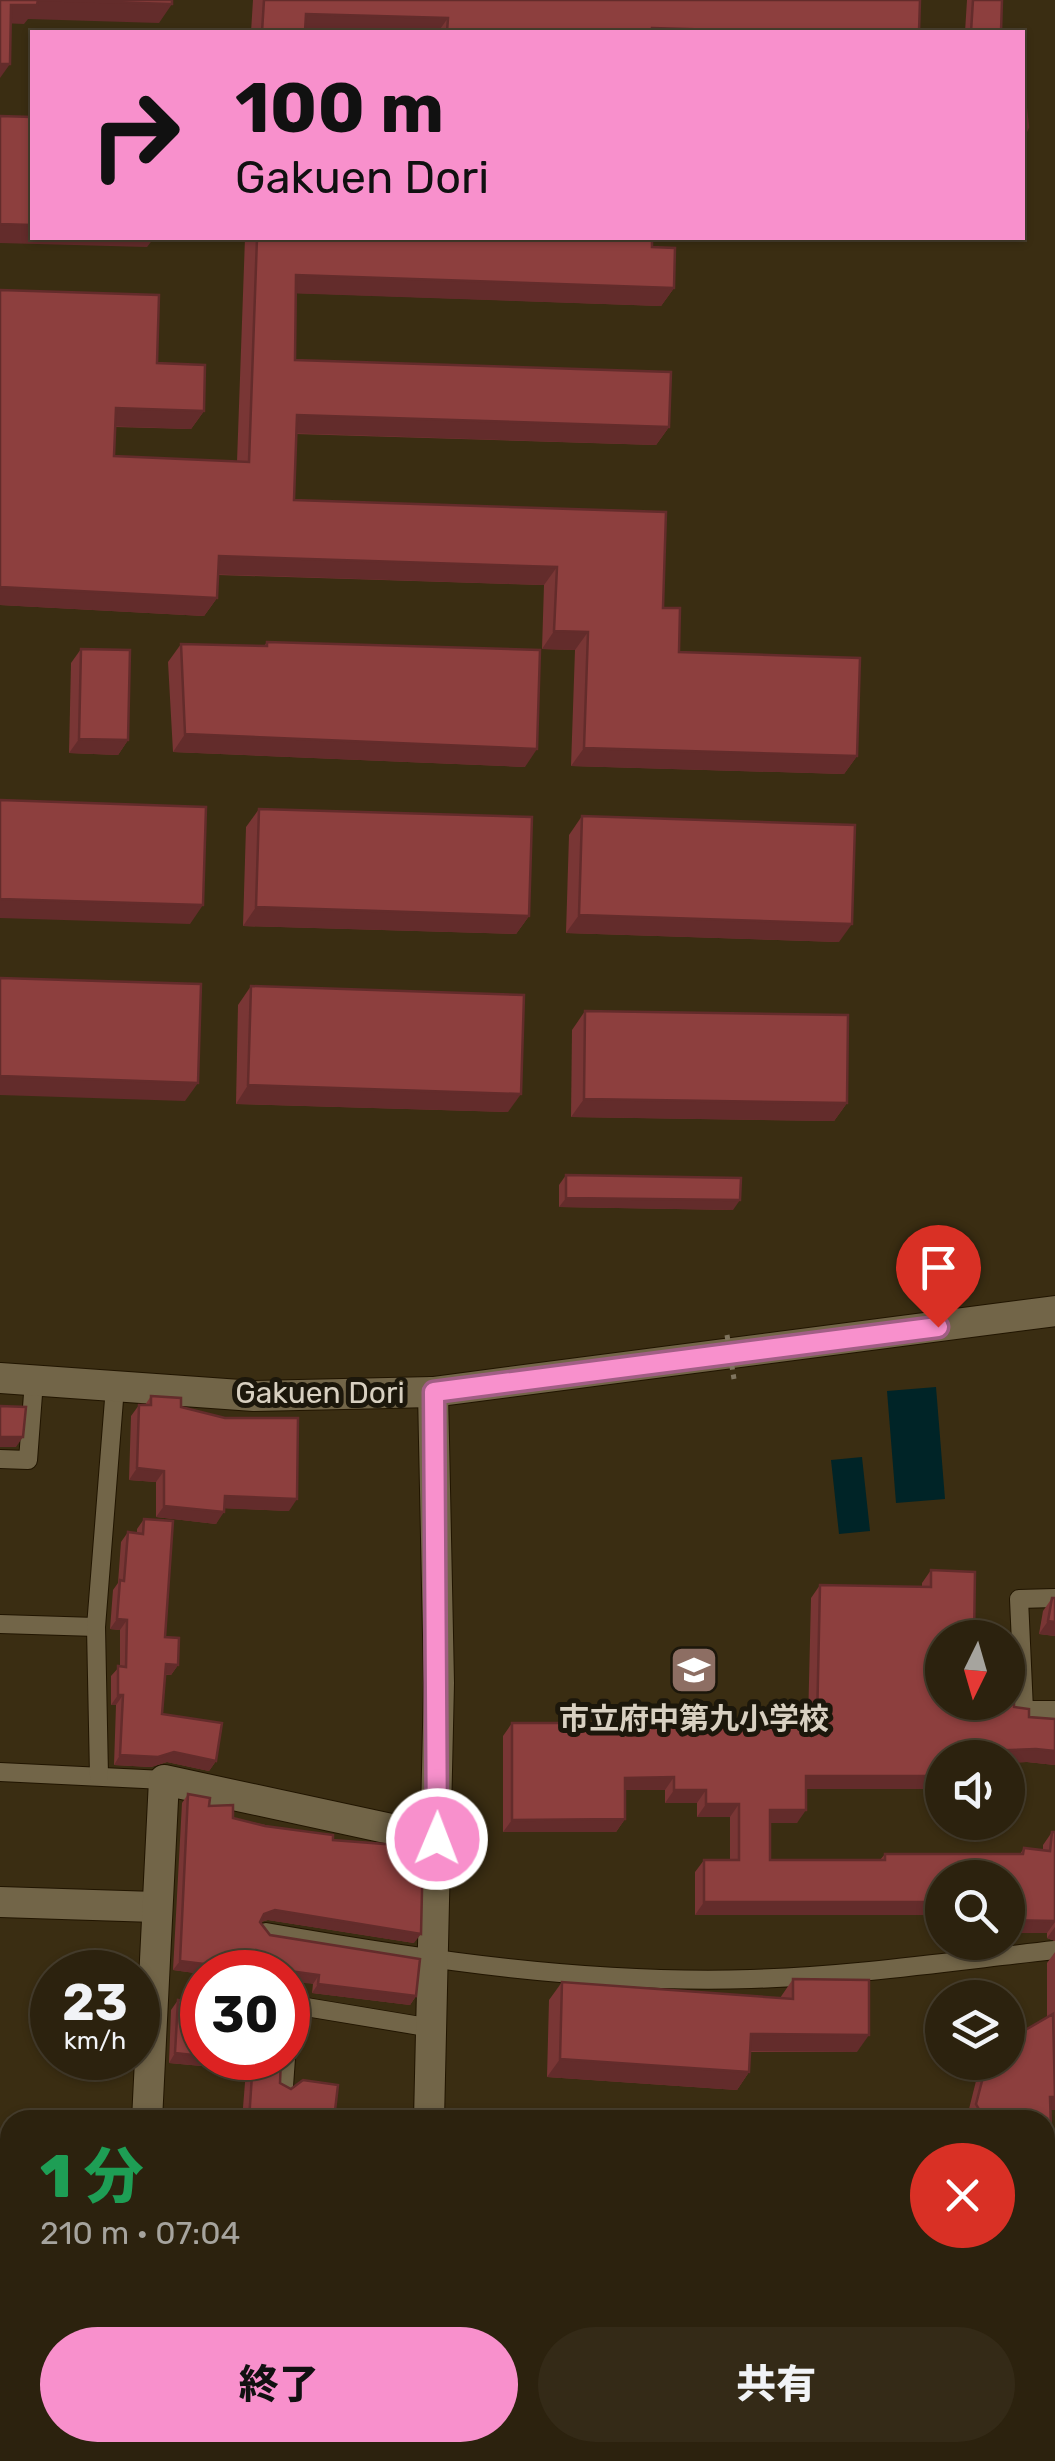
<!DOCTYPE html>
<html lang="ja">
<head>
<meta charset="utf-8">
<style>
	:root { --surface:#2c220e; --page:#342a17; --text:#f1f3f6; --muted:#a6a49e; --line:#483f2e; --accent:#f890cc }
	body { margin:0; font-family:Rubik,"Noto Sans JP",sans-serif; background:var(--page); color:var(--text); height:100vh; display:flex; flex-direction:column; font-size:38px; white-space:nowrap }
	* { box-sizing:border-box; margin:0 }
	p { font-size:32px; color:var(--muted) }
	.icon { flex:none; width:55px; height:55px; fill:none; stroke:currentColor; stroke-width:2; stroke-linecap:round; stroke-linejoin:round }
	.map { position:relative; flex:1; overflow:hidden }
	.panel { position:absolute; left:0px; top:2110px; width:1055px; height:352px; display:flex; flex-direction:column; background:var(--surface); border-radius:30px 30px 0 0; box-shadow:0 2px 8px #0004,0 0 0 2px var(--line) }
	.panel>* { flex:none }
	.guide { position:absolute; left:30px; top:30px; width:995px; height:210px; border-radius:0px; box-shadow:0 2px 8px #0004,0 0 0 2px var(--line); background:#f890cc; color:#111; overflow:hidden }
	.needle { width:65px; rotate:185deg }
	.controls { position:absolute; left:925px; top:1620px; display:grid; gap:20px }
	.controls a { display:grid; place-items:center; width:100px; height:100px; border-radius:50%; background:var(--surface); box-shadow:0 2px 8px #0004,0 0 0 2px var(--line); font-size:50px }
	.speed { position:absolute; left:30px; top:1950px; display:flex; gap:20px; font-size:50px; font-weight:700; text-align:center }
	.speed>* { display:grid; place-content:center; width:130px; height:130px; border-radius:50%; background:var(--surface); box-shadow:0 2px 8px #0004,0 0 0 2px var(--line); line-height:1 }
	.speed small { font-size:25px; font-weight:400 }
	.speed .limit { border:15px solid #d22; background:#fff; color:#111 }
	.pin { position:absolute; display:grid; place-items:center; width:85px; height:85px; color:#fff; margin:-102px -42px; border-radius:50% 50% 50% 0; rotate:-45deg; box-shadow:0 0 10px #0007 }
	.pin .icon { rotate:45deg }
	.me { position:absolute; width:110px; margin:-55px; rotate:1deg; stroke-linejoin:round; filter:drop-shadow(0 0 8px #0008) }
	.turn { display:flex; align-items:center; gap:35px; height:210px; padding:0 40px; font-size:45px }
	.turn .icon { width:130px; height:130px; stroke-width:2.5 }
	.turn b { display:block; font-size:70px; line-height:85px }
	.round { display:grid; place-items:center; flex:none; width:105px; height:105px; border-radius:52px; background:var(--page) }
	.overview { display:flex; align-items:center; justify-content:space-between; height:170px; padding:0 40px }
	h1 { font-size:60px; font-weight:800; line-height:75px; color:#1e9e55 }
	.primary-button { display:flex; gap:20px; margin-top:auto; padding:20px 40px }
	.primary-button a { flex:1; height:115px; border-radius:60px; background:var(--accent); color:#111; font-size:40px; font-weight:800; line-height:115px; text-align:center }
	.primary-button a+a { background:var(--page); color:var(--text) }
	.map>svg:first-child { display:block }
</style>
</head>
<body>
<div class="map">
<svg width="1055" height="2461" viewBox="0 0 1055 2461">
	<rect width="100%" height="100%" fill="#3a2d12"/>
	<g fill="#002427">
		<path d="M 936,1387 L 945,1499 L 896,1503 L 887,1391 Z"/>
		<path d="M 862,1457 L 870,1531 L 839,1534 L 831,1460 Z"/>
	</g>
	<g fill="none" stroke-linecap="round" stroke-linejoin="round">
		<g stroke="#211500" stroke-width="20">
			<g id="service">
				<path d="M 0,1459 L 28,1460 L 34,1381"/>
				<path d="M 1055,1598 L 1019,1599 L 1024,1710 L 1055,1710"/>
				<path d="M 0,1624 L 96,1627"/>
				<path d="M 0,1772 L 164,1780"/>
				<path d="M 99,1776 L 96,1627 L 115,1387"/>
				<path d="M 266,1932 C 426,1960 588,1984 751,1979 C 852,1976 955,1961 1055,1950"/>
				<path d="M 288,2004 L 432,2028"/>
				<path d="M 288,2046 L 291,2005"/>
				<path d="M 284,2086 L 286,2058"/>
			</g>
		</g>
		<g stroke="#211500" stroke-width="32">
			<g id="minor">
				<path d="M 0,1902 L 155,1907"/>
				<path d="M 147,2120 L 164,1780 L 437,1839"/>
				<path d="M 429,2120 L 439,1683 L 433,1392"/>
				<path d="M 0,2198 L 10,2198"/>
				<path d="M 0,2382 L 10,2383"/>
				<path d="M 37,2452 L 37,2461"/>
			</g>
		</g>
		<g stroke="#211500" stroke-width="32">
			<path id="tertiary" d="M 0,1378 L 254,1396 L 433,1392 L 1055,1311"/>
		</g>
		<g stroke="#211500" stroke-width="32">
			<g id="primary">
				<path d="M 1045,2344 L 1055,2343"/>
				<path d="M 1045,2380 L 1055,2379"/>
				<path d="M 1045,2416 L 1055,2415"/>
				<path d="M 0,2453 L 11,2452"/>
				<path d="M 526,2457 L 578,2461"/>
				<path d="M 126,2461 L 129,2452"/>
				<path d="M 452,2461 L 545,2452"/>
				<path d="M 959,2461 L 1055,2454"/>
			</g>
		</g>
		<use href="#service" stroke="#726548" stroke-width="18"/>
		<use href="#minor" stroke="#726548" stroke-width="30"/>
		<use href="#tertiary" stroke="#726548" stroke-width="30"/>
		<use href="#primary" stroke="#b46240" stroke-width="30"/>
		<path stroke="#7f745e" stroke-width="5" stroke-dasharray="5 5" stroke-linecap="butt" d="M 727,1335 L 734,1379"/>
	</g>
	<g fill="#793635">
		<path d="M 253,0 L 920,0 L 919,32 L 251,32 Z"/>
		<path d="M 967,0 L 1002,0 L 1001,32 L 965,32 Z"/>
		<path d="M 245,238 L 652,238 L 652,247 L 674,288 L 661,306 L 296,293 L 295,360 L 669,427 L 656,445 L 296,434 L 294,500 L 666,512 L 663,608 L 679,652 L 857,756 L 844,774 L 571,766 L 575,650 L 542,649 L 544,585 L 218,575 L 217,598 L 204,616 L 0,605 L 0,290 L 157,363 L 204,411 L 191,429 L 115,427 L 114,456 L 237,462 Z"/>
		<path d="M 267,642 L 525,767 L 173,752 L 168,662 L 181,644 L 264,646 Z"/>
		<path d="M 81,649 L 128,740 L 118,755 L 69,753 L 71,663 Z"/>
		<path d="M 259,809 L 529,916 L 516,934 L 243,926 L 246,827 Z"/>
		<path d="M 582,816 L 839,942 L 566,933 L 569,835 Z"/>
		<path d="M 251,986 L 508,1112 L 236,1104 L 238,1005 Z"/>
		<path d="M 585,1011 L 847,1103 L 834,1121 L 571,1117 L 572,1030 Z"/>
		<path d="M 566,1175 L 733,1210 L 559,1207 L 559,1185 Z"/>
		<path d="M 151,1396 L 181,1407 L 289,1511 L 224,1508 L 216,1524 L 156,1517 L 156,1482 L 129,1480 L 131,1416 L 139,1405 L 145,1405 Z"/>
		<path d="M 144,1519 L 165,1637 L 178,1665 L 171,1675 L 165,1675 L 162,1714 L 216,1761 L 209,1771 L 167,1762 L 151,1767 L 114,1765 L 116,1705 L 111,1705 L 111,1676 L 120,1666 L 120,1630 L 110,1629 L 113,1590 L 118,1583 L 121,1542 L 128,1532 L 137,1533 L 137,1529 Z"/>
		<path d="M 931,1570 L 942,1702 L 1014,1707 L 1029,1717 L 1055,1719 L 1055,1765 L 1027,1762 L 1008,1763 L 1008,1758 L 942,1758 L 806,1789 L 797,1823 L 770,1823 L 770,1860 L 880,1860 L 885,1854 L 1020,1854 L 1024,1848 L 1043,1850 L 1043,1845 L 1052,1832 L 1055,1832 L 1055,1941 L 1047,1938 L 1047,1933 L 1008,1878 L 942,1878 L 942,1915 L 695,1915 L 695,1872 L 704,1860 L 730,1860 L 730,1817 L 697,1817 L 697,1803 L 665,1803 L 665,1790 L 625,1790 L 625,1819 L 616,1832 L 503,1832 L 503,1736 L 512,1723 L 808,1723 L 811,1598 L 820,1585 L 922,1587 L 922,1583 Z"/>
		<path d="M 1052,1598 L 1055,1598 L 1055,1636 L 1039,1634 L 1043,1611 Z"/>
		<path d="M 188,1794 L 233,1818 L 333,1840 L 414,1943 L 268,1920 L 261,1922 L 270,1935 L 416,1996 L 410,2005 L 312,1993 L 313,1984 L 288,1972 L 202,1972 L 202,1974 L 173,1970 L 182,1803 Z"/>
		<path d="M 1055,1952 L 1055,2110 L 1051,2110 L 1045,2120 L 968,2120 L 967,2117 L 977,2077 L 986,2062 L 1047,2017 L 1047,1963 Z"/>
		<path d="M 793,1979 L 857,2052 L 750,2052 L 749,2072 L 737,2090 L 547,2077 L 549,2000 L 562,1982 L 780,1998 Z"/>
		<path d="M 178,2000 L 281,2058 L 280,2083 L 334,2119 L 348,2120 L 242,2120 L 246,2070 L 169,2063 L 171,2010 Z"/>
	</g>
	<g fill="#632c2b">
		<path d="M 38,0 L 172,4 L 159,23 L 28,19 L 24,24 L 0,23 L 11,5 Z"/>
		<path d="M 306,14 L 448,18 L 438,32 L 293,32 Z"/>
		<path d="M 652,28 L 790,32 L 649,32 Z"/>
		<path d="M 0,64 L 10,64 L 0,78 Z"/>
		<path d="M 0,224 L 32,225 L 32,238 L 154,238 L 147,247 L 0,243 Z"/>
		<path d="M 296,275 L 674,288 L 661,306 L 284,293 Z"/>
		<path d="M 116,408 L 204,411 L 191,429 L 103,426 Z"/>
		<path d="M 297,415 L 669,427 L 656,445 L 284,433 Z"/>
		<path d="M 219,556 L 557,567 L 544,585 L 206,574 Z"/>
		<path d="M 0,587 L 217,598 L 204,616 L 0,605 Z"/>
		<path d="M 554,631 L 588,632 L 575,650 L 542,649 Z"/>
		<path d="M 185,734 L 537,749 L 525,767 L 173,752 Z"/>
		<path d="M 79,739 L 128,740 L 118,755 L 69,753 Z"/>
		<path d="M 584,748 L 857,756 L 844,774 L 571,766 Z"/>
		<path d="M 0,899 L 203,905 L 190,924 L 0,918 Z"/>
		<path d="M 256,907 L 529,916 L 516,934 L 243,926 Z"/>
		<path d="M 579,915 L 852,924 L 839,942 L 566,933 Z"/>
		<path d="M 0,1076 L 198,1083 L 185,1101 L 0,1095 Z"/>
		<path d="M 248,1085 L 521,1094 L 508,1112 L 236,1104 Z"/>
		<path d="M 584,1099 L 847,1103 L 834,1121 L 571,1117 Z"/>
		<path d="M 566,1198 L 740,1200 L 733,1210 L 559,1207 Z"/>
		<path d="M 0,1437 L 23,1437 L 16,1447 L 0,1447 Z"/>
		<path d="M 137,1468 L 164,1471 L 156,1482 L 129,1480 Z"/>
		<path d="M 225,1496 L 297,1499 L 289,1511 L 217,1508 Z"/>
		<path d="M 164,1506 L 224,1512 L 216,1524 L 156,1517 Z"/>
		<path d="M 117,1619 L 127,1620 L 120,1630 L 110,1629 Z"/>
		<path d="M 1048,1621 L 1055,1622 L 1055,1636 L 1039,1634 Z"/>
		<path d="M 166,1664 L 178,1665 L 171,1675 L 159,1674 Z"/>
		<path d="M 118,1695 L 123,1695 L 116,1705 L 111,1705 Z"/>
		<path d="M 1036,1749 L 1055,1751 L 1055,1765 L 1027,1762 L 1008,1763 L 1008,1758 L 948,1758 L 952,1752 Z"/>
		<path d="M 174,1752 L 216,1761 L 209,1771 L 167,1762 L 151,1767 L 114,1765 L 120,1755 Z"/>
		<path d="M 806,1776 L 942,1776 L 942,1789 L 797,1789 Z"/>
		<path d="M 674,1777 L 665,1790 L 616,1790 L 625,1778 Z"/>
		<path d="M 674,1790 L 706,1790 L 697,1803 L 665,1803 Z"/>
		<path d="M 706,1804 L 739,1804 L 730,1817 L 697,1817 Z"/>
		<path d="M 770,1810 L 806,1810 L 797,1823 L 761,1823 Z"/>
		<path d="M 625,1819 L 616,1832 L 503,1832 L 512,1820 Z"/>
		<path d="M 704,1902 L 942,1902 L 942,1915 L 695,1915 Z"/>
		<path d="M 275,1910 L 421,1934 L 414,1943 L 268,1920 L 257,1923 L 264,1914 Z"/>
		<path d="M 1008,1920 L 1055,1921 L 1055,1922 L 1047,1933 L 1008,1933 Z"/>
		<path d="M 1055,1927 L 1055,1941 L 1047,1938 Z"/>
		<path d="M 180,1961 L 260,1967 L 319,1975 L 313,1984 L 288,1981 L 288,1972 L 202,1972 L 202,1974 L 173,1970 Z"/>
		<path d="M 318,1984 L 416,1996 L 410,2005 L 312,1993 Z"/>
		<path d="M 751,2034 L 869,2035 L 857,2052 L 739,2051 Z"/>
		<path d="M 175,2053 L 202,2056 L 202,2058 L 253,2060 L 246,2070 L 169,2063 Z"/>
		<path d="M 560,2059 L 749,2072 L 737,2090 L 547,2077 Z"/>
		<path d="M 1050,2097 L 1055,2097 L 1055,2110 L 1041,2110 Z"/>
	</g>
	<g fill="#8d3f3e" stroke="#632c2b" stroke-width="2.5">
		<path d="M 0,0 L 172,0 L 172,4 L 38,0 L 37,5 L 11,5 L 10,64 L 0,64 Z"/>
		<path d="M 264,0 L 920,0 L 919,32 L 790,32 L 652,28 L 651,32 L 447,32 L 448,18 L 306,14 L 305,32 L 262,32 Z"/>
		<path d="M 973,0 L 1002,0 L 1001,32 L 971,32 Z"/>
		<path d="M 1022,90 L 1024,92 L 1028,127 L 1022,140 Z"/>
		<path d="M 0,116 L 32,117 L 32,225 L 0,224 Z"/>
		<path d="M 257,238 L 652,238 L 652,247 L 675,248 L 674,288 L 296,275 L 295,360 L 671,372 L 669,427 L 297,415 L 294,500 L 666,512 L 663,608 L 680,608 L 679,652 L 860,658 L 857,756 L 584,748 L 588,632 L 554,631 L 557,567 L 219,556 L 217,598 L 0,587 L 0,290 L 159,295 L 157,363 L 205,365 L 204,411 L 116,408 L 114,456 L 249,462 Z"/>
		<path d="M 267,642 L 540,650 L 537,749 L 185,734 L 181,644 L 267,646 Z"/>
		<path d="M 81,649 L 130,650 L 128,740 L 79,739 Z"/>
		<path d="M 0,800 L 206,807 L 203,905 L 0,899 Z"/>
		<path d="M 259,809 L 532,817 L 529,916 L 256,907 Z"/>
		<path d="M 582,816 L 855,825 L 852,924 L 579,915 Z"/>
		<path d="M 0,978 L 201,984 L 198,1083 L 0,1076 Z"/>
		<path d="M 251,986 L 524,995 L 521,1094 L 248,1085 Z"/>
		<path d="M 585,1011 L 848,1015 L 847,1103 L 584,1099 Z"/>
		<path d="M 566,1175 L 741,1178 L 740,1200 L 566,1198 Z"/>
		<path d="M 151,1396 L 181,1398 L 181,1407 L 225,1418 L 298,1418 L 297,1499 L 225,1496 L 224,1512 L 164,1506 L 164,1471 L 137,1468 L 139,1405 L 151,1405 Z"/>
		<path d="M 0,1406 L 26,1407 L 23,1437 L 0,1437 Z"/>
		<path d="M 144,1519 L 173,1521 L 165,1637 L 179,1638 L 178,1665 L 166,1664 L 162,1714 L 222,1723 L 216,1761 L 174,1752 L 158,1757 L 120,1755 L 123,1695 L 118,1695 L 118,1666 L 126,1667 L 127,1620 L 117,1619 L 120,1580 L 124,1581 L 128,1532 L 143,1534 Z"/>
		<path d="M 931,1570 L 975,1572 L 974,1638 L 942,1638 L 942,1702 L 1008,1702 L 1008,1694 L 1014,1694 L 1014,1707 L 1029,1709 L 1029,1717 L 1055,1719 L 1055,1751 L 1036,1749 L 952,1752 L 952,1758 L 942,1758 L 942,1776 L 806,1776 L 806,1810 L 770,1810 L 770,1860 L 885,1860 L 885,1854 L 1023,1854 L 1024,1848 L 1050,1851 L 1052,1832 L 1055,1832 L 1055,1921 L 1008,1920 L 1008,1878 L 942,1878 L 942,1902 L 704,1902 L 704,1860 L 739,1860 L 739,1804 L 706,1804 L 706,1790 L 674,1790 L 674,1777 L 625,1778 L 625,1819 L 512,1820 L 512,1723 L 817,1723 L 820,1585 L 931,1587 Z"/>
		<path d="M 1052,1598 L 1055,1598 L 1055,1622 L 1048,1621 Z"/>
		<path d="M 188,1794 L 210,1798 L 209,1806 L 233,1805 L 233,1818 L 265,1826 L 333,1835 L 333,1840 L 423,1847 L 421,1934 L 275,1910 L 264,1914 L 260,1922 L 270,1935 L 420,1959 L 416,1996 L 318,1984 L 319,1975 L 260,1967 L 260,1971 L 180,1961 Z"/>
		<path d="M 793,1979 L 869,1980 L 869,2035 L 751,2034 L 749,2072 L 560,2059 L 562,1982 L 793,1999 Z"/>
		<path d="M 178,2000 L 202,2005 L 202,2056 L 175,2053 Z"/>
		<path d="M 1053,2014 L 1055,2097 L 1050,2097 L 1055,2254 L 1045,2267 L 1045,2120 L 980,2120 L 982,2115 L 976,2104 L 987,2062 L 1008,2062 L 1008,2040 Z"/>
		<path d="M 221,2058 L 281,2058 L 280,2083 L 291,2089 L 303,2080 L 338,2085 L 334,2119 L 348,2120 L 249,2120 L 253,2060 Z"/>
	</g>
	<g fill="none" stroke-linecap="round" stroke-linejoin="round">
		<g stroke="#a15e85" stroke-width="25">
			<path id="route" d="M 437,1839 L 434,1392 L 938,1327"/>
		</g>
		<use href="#route" stroke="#f890cc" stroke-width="18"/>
	</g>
	<defs>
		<g id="school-square" transform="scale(2.5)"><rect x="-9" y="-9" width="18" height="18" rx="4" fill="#8d6e63" stroke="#1c170b"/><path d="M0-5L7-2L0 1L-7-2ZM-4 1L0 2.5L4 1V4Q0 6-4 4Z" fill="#fff"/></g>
	</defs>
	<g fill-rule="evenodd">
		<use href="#school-square" x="694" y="1670"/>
	</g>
	<g text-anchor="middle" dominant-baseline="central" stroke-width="10" stroke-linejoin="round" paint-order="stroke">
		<g font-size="30" fill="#d8d0c1" stroke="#1c170b">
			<text x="320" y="1393">Gakuen Dori</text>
		</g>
		<g font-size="30" font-weight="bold" fill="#d8d0c1" stroke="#1c170b">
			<text x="694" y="1719">市立府中第九小学校</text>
		</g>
	</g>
</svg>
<div class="controls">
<a><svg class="needle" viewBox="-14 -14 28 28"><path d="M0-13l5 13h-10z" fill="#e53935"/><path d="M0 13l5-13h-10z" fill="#a6a49e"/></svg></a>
<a><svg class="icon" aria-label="sound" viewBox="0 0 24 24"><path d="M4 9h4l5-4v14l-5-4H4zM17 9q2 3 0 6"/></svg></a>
<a><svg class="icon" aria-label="search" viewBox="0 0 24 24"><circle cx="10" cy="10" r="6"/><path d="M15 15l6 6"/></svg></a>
<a><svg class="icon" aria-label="layers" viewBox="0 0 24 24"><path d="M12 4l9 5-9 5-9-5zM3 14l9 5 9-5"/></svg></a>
</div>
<div class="speed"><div>23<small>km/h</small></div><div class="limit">30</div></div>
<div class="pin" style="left:938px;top:1327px;background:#d93025"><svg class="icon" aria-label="arrive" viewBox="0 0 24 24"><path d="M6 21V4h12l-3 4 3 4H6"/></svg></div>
<svg class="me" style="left:437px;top:1839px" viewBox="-20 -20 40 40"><circle r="17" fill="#f890cc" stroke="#fff" stroke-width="3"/><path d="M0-11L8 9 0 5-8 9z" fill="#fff"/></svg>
<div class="guide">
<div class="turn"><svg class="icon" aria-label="right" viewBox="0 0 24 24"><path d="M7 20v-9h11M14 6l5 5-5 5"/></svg><div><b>100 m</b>Gakuen Dori</div></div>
</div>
<section class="panel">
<div class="overview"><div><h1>1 分</h1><p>210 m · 07:04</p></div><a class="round" style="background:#d93025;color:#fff"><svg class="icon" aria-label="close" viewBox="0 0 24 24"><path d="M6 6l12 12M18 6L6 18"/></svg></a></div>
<div class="primary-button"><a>終了</a><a>共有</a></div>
</section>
</div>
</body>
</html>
